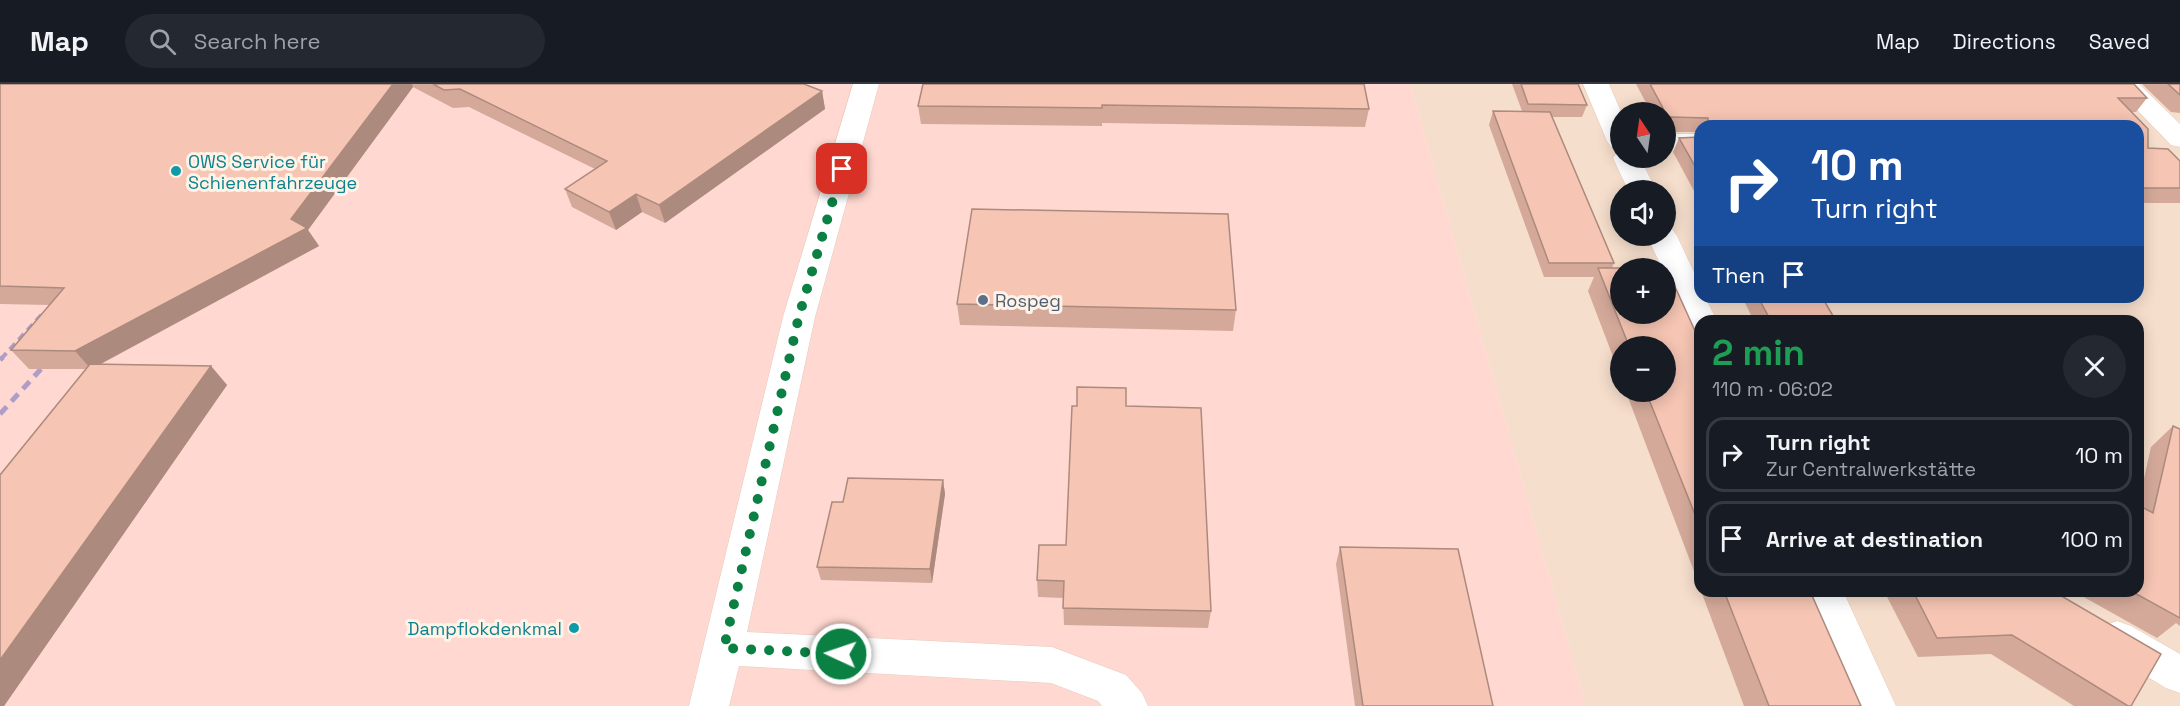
<!DOCTYPE html>
<html lang="en">
<head>
<meta charset="utf-8">
<style>
	:root { --surface:#171b24; --page:#242831; --text:#f1f3f6; --muted:#9ea1a6; --line:#363941 }
	body { margin:0; font-family:"Space Grotesk",sans-serif; background:var(--page); color:var(--text); height:100vh; display:flex; flex-direction:column; font-size:22px; white-space:nowrap }
	* { box-sizing:border-box; margin:0 }
	p { font-size:20px; color:var(--muted) }
	.icon { flex:none; width:33px; height:33px; fill:none; stroke:currentColor; stroke-width:2; stroke-linecap:round; stroke-linejoin:round }
	.map { position:relative; flex:1; overflow:hidden }
	.sheet { position:absolute; left:1694px; top:231px; width:450px; height:282px; display:flex; flex-direction:column; background:var(--surface); border-radius:18px; box-shadow:0 3px 15px #0003 }
	.sheet>* { flex:none }
	.hud { position:absolute; left:1694px; top:36px; width:450px; height:183px; border-radius:18px; box-shadow:0 3px 15px #0003; background:#1a4fa0; color:#fff; overflow:hidden }
	.needle { width:39px; rotate:347deg }
	.controls { position:absolute; left:1610px; top:18px; display:grid; gap:12px }
	.controls a { display:grid; place-items:center; width:66px; height:66px; border-radius:50%; background:var(--surface); box-shadow:0 3px 15px #0003; font-size:30px }
	.pin { position:absolute; display:grid; place-items:center; width:51px; height:51px; color:#fff; margin:-26px; border-radius:12px; box-shadow:0 3px 9px #0006 }
	.me { position:absolute; width:66px; margin:-33px; rotate:273deg; stroke-linejoin:round; filter:drop-shadow(0 0 4px #0008) }
	.turn { display:flex; align-items:center; gap:21px; height:126px; padding:0 18px; font-size:27px }
	.turn .icon { width:78px; height:78px; stroke-width:2.5 }
	.turn b { display:block; font-size:42px; line-height:51px }
	.then { display:flex; align-items:center; height:57px; padding:0 18px; background:#0003; gap:12px; font-size:22px }
	.round { display:grid; place-items:center; flex:none; width:63px; height:63px; border-radius:32px; background:var(--page) }
	.overview { display:flex; align-items:center; justify-content:space-between; height:102px; padding:0 18px }
	h1 { font-size:36px; font-weight:600; line-height:45px; color:#1e9e55 }
	ul { padding:0; list-style:none }
	li { display:flex; align-items:center; gap:18px; height:75px; margin:0 12px 9px; padding:0 6px; border:3px solid var(--line); border-radius:18px }
	li div { flex:1 }
	li b { display:block; font-size:22px }
	li em { font-style:normal }
	header { display:flex; align-items:center; gap:36px; box-sizing:border-box; height:84px; padding:0 30px; background:var(--surface); border-bottom:2px solid var(--line) }
	header strong { font-size:28px }
	nav { display:flex; gap:33px; margin-inline-start:auto; font-size:21px }
	.search { width:420px; height:54px; background:var(--page); display:flex; align-items:center; gap:15px; box-sizing:border-box; padding:0 21px; border-radius:33px; color:var(--muted); font-size:22px }
	.map>svg:first-child { display:block }
</style>
</head>
<body>
<header>
<strong>Map</strong>
<div class="search"><svg class="icon" aria-label="search" viewBox="0 0 24 24"><circle cx="10" cy="10" r="6"/><path d="M15 15l6 6"/></svg>Search here</div>
<nav><a>Map</a><a>Directions</a><a>Saved</a></nav>
</header>
<div class="map">
<svg width="2180" height="622" viewBox="0 0 2180 622">
	<rect width="100%" height="100%" fill="#feedde"/>
	<path fill="#f6decc" fill-rule="evenodd" d="M 1410,0 L 2180,0 L 2180,622 L 1586,622 ZM 1620,28 L 1665,28 L 1665,74 L 1620,74 ZM 1700,42 L 2138,42 L 2138,213 L 1700,213 ZM 1620,106 L 1665,106 L 1665,152 L 1620,152 ZM 1620,184 L 1665,184 L 1665,230 L 1620,230 ZM 1700,237 L 2138,237 L 2138,507 L 1700,507 ZM 1620,262 L 1665,262 L 1665,308 L 1620,308 Z"/>
	<path fill="#ffd9d1" d="M 0,0 L 1410,0 L 1586,622 L 0,622 Z"/>
	<g fill="none" stroke-linecap="round" stroke-linejoin="round">
		<g stroke="#e5cabd" stroke-width="1">
			<g id="minor">
				<path d="M 853,0 L 879,0 L 815,233 L 747,548 L 1052,563 L 1126,591 L 1142,609 L 1148,622 L 1102,622 L 1098,617 L 1051,599 L 739,582 L 729,622 L 689,622 L 783,233 Z"/>
				<path d="M 2112,0 L 2139,0 L 2180,40 L 2180,63 L 2171,61 Z"/>
				<rect x="1665" y="50" width="35" height="16"/>
				<path d="M 2117,537 L 2131,542 L 2180,570 L 2180,609 L 2166,604 L 2103,566 L 2097,554 L 2103,542 Z"/>
			</g>
		</g>
		<g stroke="#eac9b9" stroke-width="1">
			<g id="secondary">
				<path d="M 1583,0 L 1609,0 L 1621,28 L 1620,65 L 1611,63 L 1607,57 Z"/>
				<path d="M 1617,68 L 1620,68 L 1620,74 L 1640,74 L 1656,106 L 1628,106 L 1613,74 Z"/>
				<path d="M 1665,143 L 1672,145 L 1677,152 L 1700,201 L 1700,213 L 1705,213 L 1717,237 L 1700,237 L 1700,247 L 1690,245 L 1665,191 L 1665,184 L 1662,184 L 1647,152 L 1665,152 Z"/>
				<path d="M 1805,507 L 1843,507 L 1896,622 L 1856,622 Z"/>
			</g>
		</g>
		<use href="#minor" fill="#fff" fill-rule="evenodd"/>
		<use href="#secondary" fill="#fff" fill-rule="evenodd"/>
		<path stroke="#ae9dc7" stroke-width="4" stroke-dasharray="8 5" stroke-linecap="butt" d="M 1,275 L 44,228"/>
		<g stroke="#ae9dc7" stroke-width="5" stroke-dasharray="10 7" stroke-linecap="butt">
			<path d="M 0,276 L 3,273"/>
			<path d="M 0,330 L 41,285"/>
		</g>
	</g>
	<g fill="#d4a99a">
		<path d="M 0,0 L 804,0 L 822,7 L 825,25 L 665,139 L 642,128 L 616,146 L 572,123 L 565,105 L 595,85 L 469,23 L 453,24 L 413,3 L 308,146 L 319,162 L 101,280 L 211,282 L 227,301 L 4,622 L 0,622 L 86,285 L 29,285 L 11,266 L 49,221 L 0,220 Z"/>
		<path d="M 923,0 L 1369,25 L 1365,43 L 1102,39 L 1102,42 L 921,40 L 918,22 Z"/>
		<path d="M 1512,0 L 1578,0 L 1587,21 L 1582,33 L 1552,33 L 1614,179 L 1612,184 L 1700,258 L 1700,503 L 1626,308 L 1665,308 L 1665,262 L 1620,262 L 1620,291 L 1588,207 L 1594,193 L 1544,193 L 1489,41 L 1493,27 L 1522,27 Z"/>
		<path d="M 1636,0 L 2134,0 L 2147,14 L 2136,28 L 2132,28 L 2148,64 L 2180,77 L 2180,119 L 2138,119 L 2138,42 L 1700,42 L 1700,48 L 1665,48 L 1665,28 L 1651,28 Z"/>
		<path d="M 2142,0 L 2180,0 L 2180,29 L 2171,28 Z"/>
		<path d="M 1700,53 L 1700,118 L 1673,68 L 1679,54 Z"/>
		<path d="M 1742,213 L 1822,213 L 1836,237 L 1754,237 Z"/>
		<path d="M 957,220 L 1236,226 L 1233,247 L 960,241 Z"/>
		<path d="M 1126,322 L 1211,527 L 1208,544 L 1064,541 L 1063,514 L 1038,513 L 1037,496 L 1066,461 Z"/>
		<path d="M 2173,342 L 2180,345 L 2180,542 L 2176,539 L 2157,554 L 2073,507 L 2138,507 L 2138,421 L 2151,363 Z"/>
		<path d="M 943,396 L 945,410 L 932,499 L 821,496 L 817,483 Z"/>
		<path d="M 1340,463 L 1493,622 L 1355,622 L 1336,480 Z"/>
		<path d="M 1701,507 L 1810,507 L 1861,622 L 1744,622 Z"/>
		<path d="M 1884,507 L 2053,507 L 2131,622 L 2074,622 L 1991,570 L 1918,573 Z"/>
	</g>
	<g fill="#ac8a7d">
		<path d="M 393,0 L 412,0 L 413,3 L 308,146 L 319,162 L 91,285 L 75,267 L 291,135 Z"/>
		<path d="M 822,7 L 825,25 L 665,139 L 659,121 Z"/>
		<path d="M 1671,33 L 1665,48 L 1665,45 L 1669,35 Z"/>
		<path d="M 636,110 L 642,128 L 616,146 L 609,128 Z"/>
		<path d="M 211,282 L 227,301 L 4,622 L 0,622 L 0,576 Z"/>
		<path d="M 943,396 L 945,410 L 932,499 L 930,485 Z"/>
	</g>
	<g fill="#f6c5b3" stroke="#ac8a7d" stroke-width="1.5">
		<path d="M 0,0 L 393,0 L 291,135 L 307,144 L 75,267 L 11,266 L 64,204 L 0,202 Z"/>
		<path d="M 433,0 L 804,0 L 822,7 L 659,121 L 636,110 L 609,128 L 565,105 L 607,77 L 460,5 L 444,6 Z"/>
		<path d="M 923,0 L 1364,0 L 1369,25 L 1102,21 L 1102,24 L 918,22 Z"/>
		<path d="M 1521,0 L 1578,0 L 1587,21 L 1528,20 Z"/>
		<path d="M 1650,0 L 2134,0 L 2147,14 L 2118,14 L 2148,45 L 2148,64 L 2168,65 L 2180,77 L 2180,104 L 2138,104 L 2138,42 L 1708,42 L 1708,34 L 1671,33 L 1669,35 Z"/>
		<path d="M 2168,0 L 2180,0 L 2180,11 Z"/>
		<path d="M 1493,27 L 1550,28 L 1614,179 L 1549,179 Z"/>
		<path d="M 1700,53 L 1700,91 L 1679,54 Z"/>
		<path d="M 972,125 L 1228,130 L 1236,226 L 957,220 Z"/>
		<path d="M 1598,184 L 1636,184 L 1620,184 L 1620,230 L 1665,230 L 1665,185 L 1667,185 L 1700,258 L 1700,443 L 1646,308 L 1665,308 L 1665,262 L 1629,262 Z"/>
		<path d="M 1758,213 L 1822,213 L 1836,237 L 1771,237 Z"/>
		<path d="M 90,280 L 211,282 L 0,576 L 0,391 Z"/>
		<path d="M 1077,303 L 1126,304 L 1126,322 L 1201,324 L 1211,527 L 1063,524 L 1064,497 L 1037,496 L 1039,461 L 1066,461 L 1072,322 L 1077,322 Z"/>
		<path d="M 2173,342 L 2180,345 L 2180,534 L 2131,507 L 2138,507 L 2138,421 L 2153,429 Z"/>
		<path d="M 848,394 L 943,396 L 930,485 L 817,483 L 832,418 L 843,418 Z"/>
		<path d="M 1340,463 L 1458,465 L 1493,622 L 1363,622 Z"/>
		<path d="M 1724,507 L 1810,507 L 1861,622 L 1769,622 Z"/>
		<path d="M 1913,507 L 2053,507 L 2161,570 L 2131,622 L 2128,622 L 2012,551 L 1937,554 Z"/>
	</g>
	<g fill="none" stroke-linecap="round" stroke-linejoin="round">
		<path stroke="#0b8043" stroke-width="10" stroke-dasharray="0 18" d="M 841,570 L 724,564 L 799,232 L 842,85"/>
	</g>
	<g fill="#0f9aa8" stroke="#fff2e6" stroke-width="2">
		<circle cx="176" cy="87" r="6"/>
		<circle cx="574" cy="544" r="6"/>
	</g>
	<circle fill="#5c6f8a" stroke="#fff2e6" stroke-width="2" cx="983" cy="216" r="6"/>
	<g text-anchor="middle" dominant-baseline="central" stroke-width="6" stroke-linejoin="round" paint-order="stroke">
		<g font-size="18" fill="#0d838f" stroke="#fff2e6" text-anchor="start">
			<text x="188" y="77">OWS Service für<tspan x="188" dy="21">Schienenfahrzeuge</tspan></text>
			<text x="562" y="544" text-anchor="end">Dampflokdenkmal</text>
		</g>
		<g font-size="18" fill="#4e5e75" stroke="#fff2e6" text-anchor="start">
			<text x="995" y="216">Rospeg</text>
		</g>
	</g>
</svg>
<div class="controls">
<a><svg class="needle" viewBox="-14 -14 28 28"><path d="M0-13l5 13h-10z" fill="#e53935"/><path d="M0 13l5-13h-10z" fill="#9ea1a6"/></svg></a>
<a><svg class="icon" aria-label="sound" viewBox="0 0 24 24"><path d="M4 9h4l5-4v14l-5-4H4zM17 9q2 3 0 6"/></svg></a>
<a>+</a>
<a>−</a>
</div>
<div class="pin" style="left:842px;top:85px;background:#d93025"><svg class="icon" aria-label="arrive" viewBox="0 0 24 24"><path d="M6 21V4h12l-3 4 3 4H6"/></svg></div>
<svg class="me" style="left:841px;top:570px" viewBox="-20 -20 40 40"><circle r="17" fill="#0b8043" stroke="#fff" stroke-width="3"/><path d="M0-11L8 9 0 5-8 9z" fill="#fff"/></svg>
<div class="hud">
<div class="turn"><svg class="icon" aria-label="right" viewBox="0 0 24 24"><path d="M7 20v-9h11M14 6l5 5-5 5"/></svg><div><b>10 m</b>Turn right</div></div>
<div class="then">Then<svg class="icon" aria-label="arrive" viewBox="0 0 24 24"><path d="M6 21V4h12l-3 4 3 4H6"/></svg></div>
</div>
<section class="sheet">
<div class="overview"><div><h1>2 min</h1><p>110 m · 06:02</p></div><a class="round"><svg class="icon" aria-label="close" viewBox="0 0 24 24"><path d="M6 6l12 12M18 6L6 18"/></svg></a></div>
<ul>
<li><svg class="icon" aria-label="right" viewBox="0 0 24 24"><path d="M7 20v-9h11M14 6l5 5-5 5"/></svg><div><b>Turn right</b><p>Zur Centralwerkstätte</p></div><em>10 m</em></li>
<li><svg class="icon" aria-label="arrive" viewBox="0 0 24 24"><path d="M6 21V4h12l-3 4 3 4H6"/></svg><div><b>Arrive at destination</b></div><em>100 m</em></li>
</ul>
</section>
</div>
</body>
</html>
